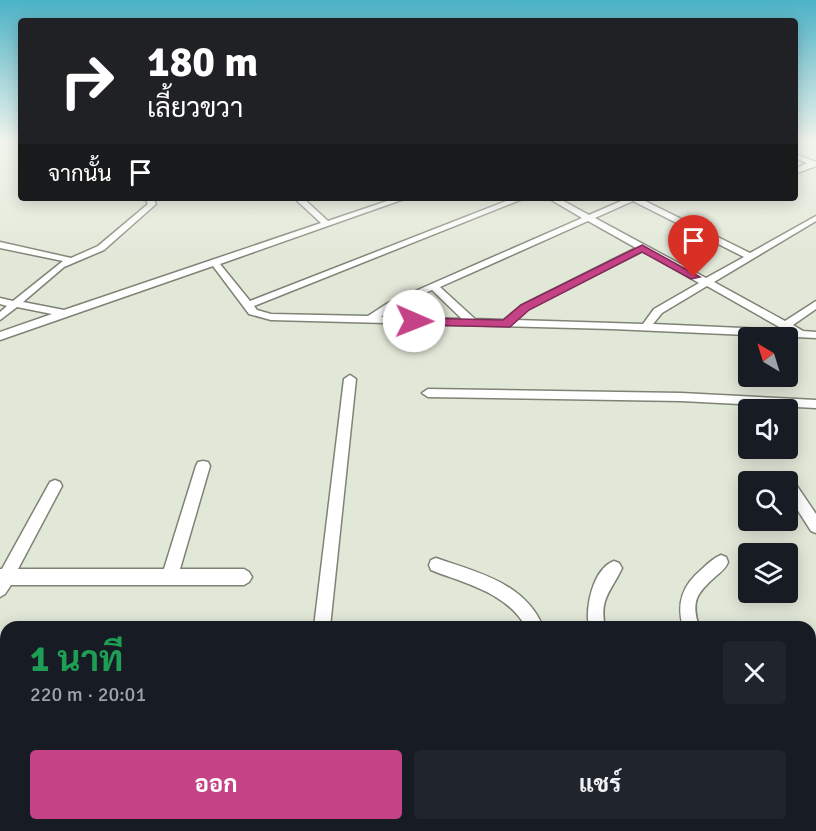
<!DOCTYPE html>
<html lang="th">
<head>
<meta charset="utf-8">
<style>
	:root { --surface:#171b24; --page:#20242c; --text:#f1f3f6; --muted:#9ea1a6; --accent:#c64287 }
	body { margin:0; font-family:Signika,Sarabun,sans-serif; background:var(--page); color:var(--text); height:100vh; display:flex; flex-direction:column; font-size:22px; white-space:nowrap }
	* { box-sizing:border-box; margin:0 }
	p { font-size:20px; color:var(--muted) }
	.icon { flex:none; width:33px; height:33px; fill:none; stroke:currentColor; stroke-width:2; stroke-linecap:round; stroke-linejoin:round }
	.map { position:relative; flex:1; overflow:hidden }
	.details { position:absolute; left:0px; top:621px; width:816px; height:210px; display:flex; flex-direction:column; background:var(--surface); border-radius:18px 18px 0 0; box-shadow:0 3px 15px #0003 }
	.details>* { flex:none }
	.hud { position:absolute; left:18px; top:18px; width:780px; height:183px; border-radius:6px; box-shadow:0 3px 15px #0003; background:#202124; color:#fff; overflow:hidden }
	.needle { width:39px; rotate:322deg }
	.controls { position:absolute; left:738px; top:327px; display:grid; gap:12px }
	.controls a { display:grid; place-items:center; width:60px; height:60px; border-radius:6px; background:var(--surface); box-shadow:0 3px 15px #0003; font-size:30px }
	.pin { position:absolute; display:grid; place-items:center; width:51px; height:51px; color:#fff; margin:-62px -26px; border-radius:50% 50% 50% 0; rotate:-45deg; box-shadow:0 0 6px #0007 }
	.pin .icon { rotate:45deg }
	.me { position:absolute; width:66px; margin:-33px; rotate:91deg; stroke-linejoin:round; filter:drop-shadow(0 0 4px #0008) }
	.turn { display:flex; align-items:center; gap:21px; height:126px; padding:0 30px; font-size:27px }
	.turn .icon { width:78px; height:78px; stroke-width:2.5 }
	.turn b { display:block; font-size:42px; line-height:51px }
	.then { display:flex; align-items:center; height:57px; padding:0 30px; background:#0003; gap:12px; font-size:22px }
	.round { display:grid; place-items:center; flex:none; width:63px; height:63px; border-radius:6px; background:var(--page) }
	.headline { display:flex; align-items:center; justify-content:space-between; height:102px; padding:0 30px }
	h1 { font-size:36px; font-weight:700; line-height:45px; color:#1e9e55 }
	.action { display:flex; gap:12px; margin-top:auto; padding:12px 30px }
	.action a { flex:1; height:69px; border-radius:6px; background:var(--accent); color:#fff; font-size:24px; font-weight:700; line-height:69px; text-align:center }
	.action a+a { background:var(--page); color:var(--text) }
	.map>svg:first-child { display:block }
</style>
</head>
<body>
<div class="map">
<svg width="816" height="831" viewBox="0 0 816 831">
	<rect width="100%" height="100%" fill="#e2e8d8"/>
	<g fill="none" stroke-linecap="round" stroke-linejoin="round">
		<g stroke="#7e8375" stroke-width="3">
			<g id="minor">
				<path d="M 795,154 L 816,162 L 816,166 L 795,174 L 795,169 L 807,163 L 795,158 Z"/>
				<path d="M 145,198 L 153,198 L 156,204 L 104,250 L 64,267 L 23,302 L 64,310 L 321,223 L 294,198 L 303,198 L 328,221 L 396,198 L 407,198 L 220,264 L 250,301 L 514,198 L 525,198 L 254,306 L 257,310 L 271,314 L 368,316 L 388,303 L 582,218 L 548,198 L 558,198 L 589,215 L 628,198 L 639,198 L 750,253 L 816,216 L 816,221 L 714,282 L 785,321 L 816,301 L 816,309 L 793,325 L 803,331 L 816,332 L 816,338 L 612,329 L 271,320 L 249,314 L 213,266 L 0,340 L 0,332 L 52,314 L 17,307 L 0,320 L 0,312 L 7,306 L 0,304 L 0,298 L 13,301 L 63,261 L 0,248 L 0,242 L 71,258 L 98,246 L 148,204 ZM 633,201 L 744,257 L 706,278 L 595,218 ZM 588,221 L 636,248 L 522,305 L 504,320 L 475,319 L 440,287 ZM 643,251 L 699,283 L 654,309 L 643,324 L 516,320 L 528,309 ZM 707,286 L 781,328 L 786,330 L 653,324 L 662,313 ZM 432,290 L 462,319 L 381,317 L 394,307 Z"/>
				<path d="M 350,375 L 356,379 L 330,627 L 314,627 L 344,379 Z"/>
				<path d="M 428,389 L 681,393 L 816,400 L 816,408 L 681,401 L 428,397 L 422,393 Z"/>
				<path d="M 203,461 L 208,462 L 210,466 L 180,569 L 244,569 L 249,572 L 252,577 L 249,582 L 244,585 L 11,585 L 5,594 L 0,597 L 0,569 L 2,569 L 50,482 L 55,480 L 60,482 L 62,486 L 18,569 L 164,569 L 196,466 L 198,462 Z"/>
				<path d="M 792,484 L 797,486 L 816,514 L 816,533 L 811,531 L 788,495 L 788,486 Z"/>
				<path d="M 721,555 L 726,557 L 728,562 C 726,568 721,572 716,576 C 696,594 691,601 699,627 L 683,627 C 676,602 683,585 702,569 C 708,563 714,558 721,555 Z"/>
				<path d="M 436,558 C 477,572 525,583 543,627 L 526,627 C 506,592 466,584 431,570 L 429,565 L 431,560 Z"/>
				<path d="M 614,561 L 619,563 L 622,568 C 611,592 599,598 605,627 L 589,627 C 585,607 593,569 614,561 Z"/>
				<path d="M 599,825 L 619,825 L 621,831 L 601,831 Z"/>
				<path d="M 646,825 L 666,825 L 668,831 L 648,831 Z"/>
			</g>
		</g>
		<g stroke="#7e8375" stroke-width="3">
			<g id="tertiary">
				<path d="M 816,688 L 816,710 L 810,711 L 810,689 Z"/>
				<rect x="0" y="756" width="6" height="24"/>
			</g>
		</g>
		<use href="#minor" fill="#fff" fill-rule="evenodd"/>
		<use href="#tertiary" fill="#fff" fill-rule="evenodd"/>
	</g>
	<linearGradient id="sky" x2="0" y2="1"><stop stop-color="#4bb2c6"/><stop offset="0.55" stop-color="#f2f5ed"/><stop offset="1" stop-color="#f2f5ed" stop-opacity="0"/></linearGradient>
	<rect width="816" height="259" fill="url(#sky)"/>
	<path fill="#c64287" stroke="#812b58" stroke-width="1.5" d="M 642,245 L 700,277 L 691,279 L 642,252 L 529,310 L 510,327 L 414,325 L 409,321 L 414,318 L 503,320 L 521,305 Z"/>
</svg>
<div class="controls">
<a><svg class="needle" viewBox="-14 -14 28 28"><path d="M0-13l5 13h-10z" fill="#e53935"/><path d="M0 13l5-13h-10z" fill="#9ea1a6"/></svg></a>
<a><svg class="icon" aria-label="sound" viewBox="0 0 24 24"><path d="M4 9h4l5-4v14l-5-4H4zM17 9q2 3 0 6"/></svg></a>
<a><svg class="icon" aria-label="search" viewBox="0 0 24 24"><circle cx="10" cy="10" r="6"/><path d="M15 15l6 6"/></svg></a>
<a><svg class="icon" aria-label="layers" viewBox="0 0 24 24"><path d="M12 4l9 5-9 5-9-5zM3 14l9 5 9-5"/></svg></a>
</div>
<div class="pin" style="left:694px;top:277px;background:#d93025"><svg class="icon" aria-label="arrive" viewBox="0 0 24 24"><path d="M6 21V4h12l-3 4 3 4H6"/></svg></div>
<svg class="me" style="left:414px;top:321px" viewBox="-20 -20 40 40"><circle r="19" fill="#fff"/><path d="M0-13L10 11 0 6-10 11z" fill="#c64287"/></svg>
<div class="hud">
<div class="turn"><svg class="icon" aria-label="right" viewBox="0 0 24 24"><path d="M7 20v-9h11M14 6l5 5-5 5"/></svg><div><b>180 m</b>เลี้ยวขวา</div></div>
<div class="then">จากนั้น<svg class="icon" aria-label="arrive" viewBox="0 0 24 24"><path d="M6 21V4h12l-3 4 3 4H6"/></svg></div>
</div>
<section class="details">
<div class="headline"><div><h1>1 นาที</h1><p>220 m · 20:01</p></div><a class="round"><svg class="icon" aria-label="close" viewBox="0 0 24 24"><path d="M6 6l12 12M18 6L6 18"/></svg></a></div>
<div class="action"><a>ออก</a><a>แชร์</a></div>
</section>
</div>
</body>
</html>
